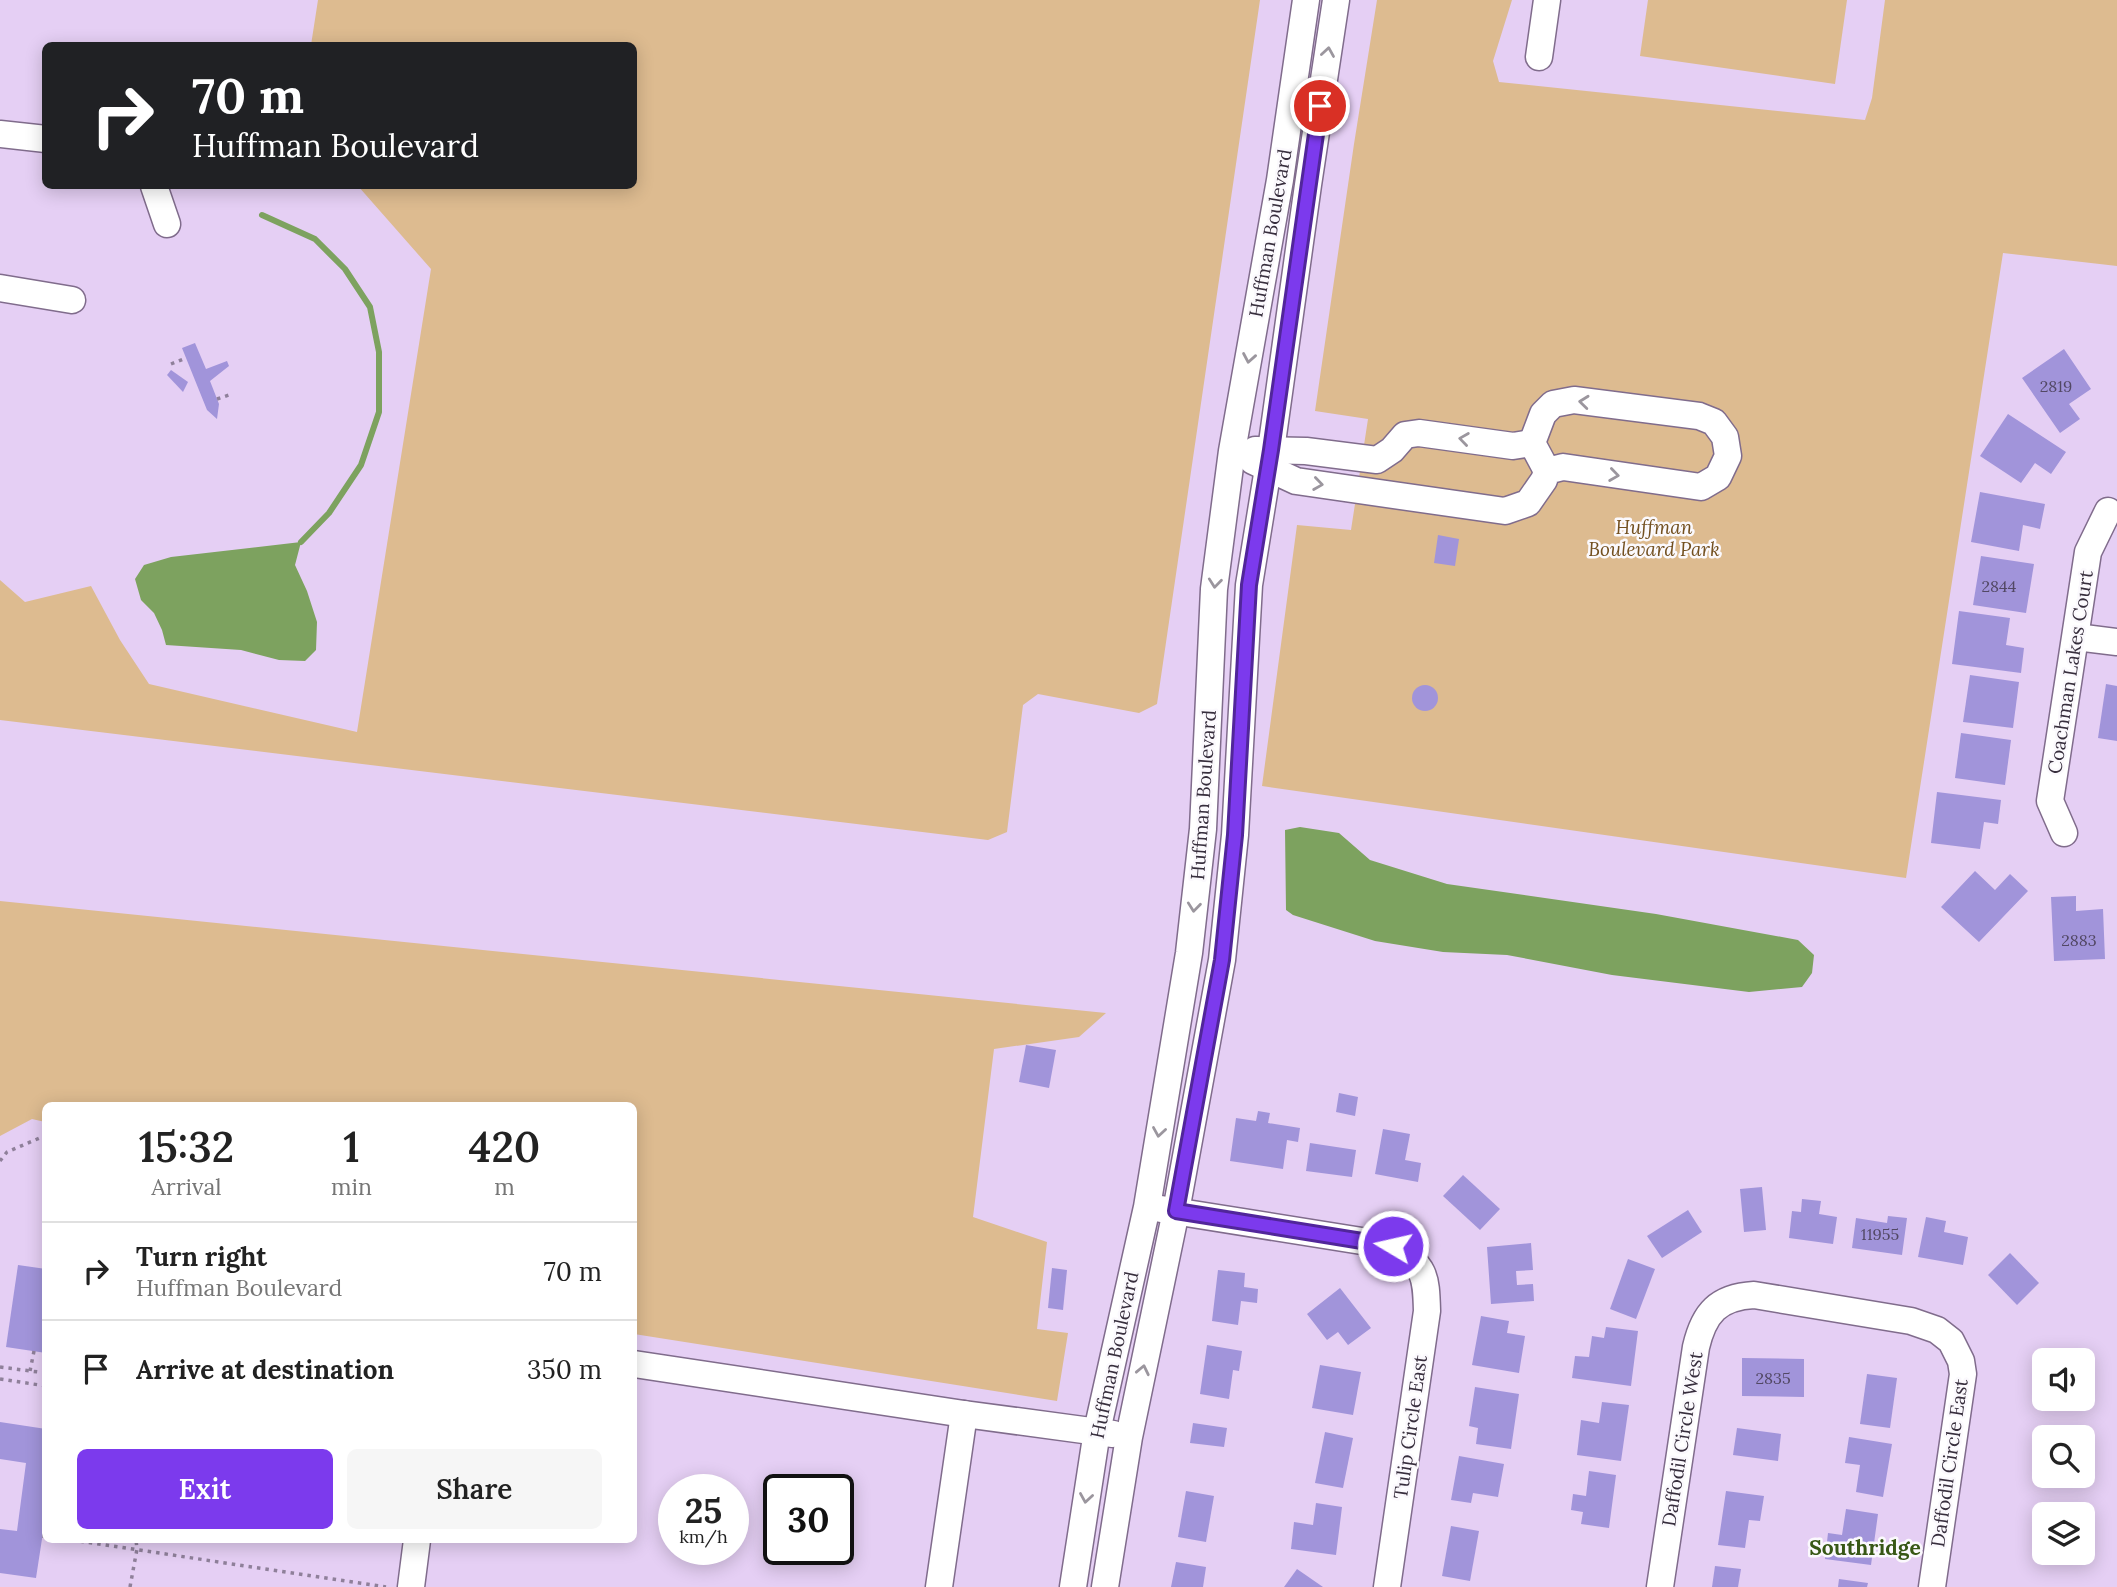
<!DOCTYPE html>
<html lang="en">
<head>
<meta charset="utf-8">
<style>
	:root { --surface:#fff; --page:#f6f6f6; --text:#222; --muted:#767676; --line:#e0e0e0; --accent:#7c3aed }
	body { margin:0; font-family:Lora,serif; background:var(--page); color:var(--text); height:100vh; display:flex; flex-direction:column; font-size:26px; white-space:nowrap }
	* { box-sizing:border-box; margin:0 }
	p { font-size:23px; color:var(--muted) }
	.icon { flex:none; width:38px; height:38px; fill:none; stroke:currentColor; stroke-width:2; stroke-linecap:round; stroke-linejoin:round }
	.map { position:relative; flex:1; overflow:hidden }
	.drawer { position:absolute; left:42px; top:1102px; width:595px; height:441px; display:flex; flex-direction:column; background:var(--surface); border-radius:10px; box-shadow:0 4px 18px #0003 }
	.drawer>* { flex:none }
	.guide { position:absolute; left:42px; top:42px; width:595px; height:147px; border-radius:10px; box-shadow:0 4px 18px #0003; background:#202124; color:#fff; overflow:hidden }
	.buttons { position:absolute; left:2032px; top:1348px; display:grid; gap:14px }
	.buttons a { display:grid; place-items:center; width:63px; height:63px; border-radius:10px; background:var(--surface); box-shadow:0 4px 18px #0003; font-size:35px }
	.speed { position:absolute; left:658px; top:1474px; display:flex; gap:14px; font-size:35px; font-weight:700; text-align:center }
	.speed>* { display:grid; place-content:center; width:91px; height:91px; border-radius:50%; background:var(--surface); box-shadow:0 4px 18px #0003; line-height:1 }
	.speed small { font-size:18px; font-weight:400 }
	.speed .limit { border:4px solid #111; border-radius:10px; background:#fff; color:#111 }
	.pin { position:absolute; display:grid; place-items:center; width:60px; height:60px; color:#fff; margin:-30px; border:4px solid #fff; border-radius:50%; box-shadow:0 2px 7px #0007 }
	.me { position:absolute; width:77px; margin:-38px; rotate:279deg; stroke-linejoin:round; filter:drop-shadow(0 0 5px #0008) }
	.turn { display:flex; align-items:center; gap:24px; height:147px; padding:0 35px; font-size:32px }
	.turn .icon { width:91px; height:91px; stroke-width:2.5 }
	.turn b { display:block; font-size:49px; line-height:60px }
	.eta { display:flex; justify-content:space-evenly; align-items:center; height:119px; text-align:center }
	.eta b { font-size:42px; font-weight:600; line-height:49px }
	.primary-button { display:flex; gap:14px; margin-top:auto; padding:14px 35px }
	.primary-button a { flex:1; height:80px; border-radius:10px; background:var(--accent); color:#fff; font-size:28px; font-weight:600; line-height:80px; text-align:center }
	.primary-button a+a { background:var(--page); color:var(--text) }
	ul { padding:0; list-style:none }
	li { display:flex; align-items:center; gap:21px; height:98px; padding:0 35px; border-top:2px solid var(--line) }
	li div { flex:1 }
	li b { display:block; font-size:26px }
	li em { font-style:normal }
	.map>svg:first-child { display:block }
</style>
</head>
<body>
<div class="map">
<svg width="2117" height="1587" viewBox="0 0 2117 1587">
	<rect width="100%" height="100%" fill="#e5cff4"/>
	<g fill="#ddbb90">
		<path d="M 318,0 L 1260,0 L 1157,704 L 1139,713 L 1038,694 L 1023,705 L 1007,832 L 988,840 L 0,720 L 0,580 L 25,602 L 91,586 L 120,640 L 149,684 L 357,732 L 431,269 L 358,186 L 634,186 L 634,46 L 311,45 Z"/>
		<path d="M 1377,0 L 1512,0 L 1493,61 L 1499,82 L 1865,120 L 1872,98 L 1885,0 L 2117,0 L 2117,266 L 2003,253 L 1906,878 L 1262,786 L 1297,525 L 1351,530 L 1368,419 L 1315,411 L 1354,144 Z"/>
		<path d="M 1648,0 L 1847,0 L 1835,84 L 1640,56 Z"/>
		<path d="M 0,901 L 1106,1013 L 1079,1037 L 994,1049 L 973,1217 L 1047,1242 L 1037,1329 L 1068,1333 L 1057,1401 L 634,1334 L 634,1106 L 46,1106 L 45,1122 L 32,1119 L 0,1136 Z"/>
	</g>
	<g fill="#7da25f">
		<path d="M 301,542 L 295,565 L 307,591 L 317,622 L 316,650 L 305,661 L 279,660 L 241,650 L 166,645 L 162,630 L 154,613 L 141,600 L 135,579 L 144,565 L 171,557 Z"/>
		<path d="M 1300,827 L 1339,833 L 1370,860 L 1447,884 L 1656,914 L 1798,940 L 1814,955 L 1812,973 L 1802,987 L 1749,992 L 1612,975 L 1507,955 L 1443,952 L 1375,941 L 1293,915 L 1286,910 L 1285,830 Z"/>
	</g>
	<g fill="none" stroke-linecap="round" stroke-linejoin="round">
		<path stroke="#7da25f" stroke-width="6" d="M 262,215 L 315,239 L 345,269 L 370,307 L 379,352 L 379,412 L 361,465 L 329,513 L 301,542"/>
	</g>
	<g fill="#a194da">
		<path d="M 195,343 L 206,369 L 227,361 L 229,366 L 210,381 L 219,404 L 217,419 L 207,410 L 182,348 Z"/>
		<path d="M 2064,349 L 2091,389 L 2069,404 L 2080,419 L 2060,433 L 2022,378 Z"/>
		<path d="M 171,370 L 188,382 L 183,392 L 167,375 Z"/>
		<path d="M 2008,414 L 2066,452 L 2051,474 L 2035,463 L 2021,483 L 1980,456 Z"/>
		<path d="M 1980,492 L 2045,504 L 2040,529 L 2023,525 L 2019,551 L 1971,542 Z"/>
		<path d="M 1438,535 L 1459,539 L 1455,566 L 1434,563 Z"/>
		<path d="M 1981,556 L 2034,564 L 2026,613 L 1973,605 Z"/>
		<path d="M 1959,611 L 2010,618 L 2006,645 L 2024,648 L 2021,673 L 1952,664 Z"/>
		<path d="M 1970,675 L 2019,682 L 2013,728 L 1963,722 Z"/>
		<path d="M 2106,684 L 2117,686 L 2117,741 L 2098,738 Z"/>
		<circle cx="1425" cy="698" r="13"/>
		<path d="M 1961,733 L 2011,740 L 2005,785 L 1955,778 Z"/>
		<path d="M 1937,792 L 2001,800 L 1998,824 L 1984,822 L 1980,849 L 1931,843 Z"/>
		<path d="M 1975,871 L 1995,890 L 2010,874 L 2028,891 L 1979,942 L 1941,907 Z"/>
		<path d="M 2076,896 L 2076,911 L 2103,909 L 2105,959 L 2054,961 L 2051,897 Z"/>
		<path d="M 1026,1045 L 1056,1050 L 1049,1088 L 1019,1082 Z"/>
		<path d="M 1339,1093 L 1358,1097 L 1355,1116 L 1336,1112 Z"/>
		<path d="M 1258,1111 L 1270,1113 L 1268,1123 L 1300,1128 L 1298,1142 L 1287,1140 L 1283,1169 L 1230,1161 L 1236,1118 L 1256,1121 Z"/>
		<path d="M 1383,1129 L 1410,1134 L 1405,1160 L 1421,1163 L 1418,1182 L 1375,1174 Z"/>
		<path d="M 1310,1143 L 1356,1150 L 1352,1177 L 1306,1171 Z"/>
		<path d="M 1463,1175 L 1500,1209 L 1480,1230 L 1443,1196 Z"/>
		<path d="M 1762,1187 L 1766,1230 L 1744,1232 L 1740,1189 Z"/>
		<path d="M 1802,1199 L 1821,1201 L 1819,1214 L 1837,1217 L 1833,1244 L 1789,1238 L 1792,1211 L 1801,1212 Z"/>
		<path d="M 1688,1210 L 1702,1232 L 1662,1258 L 1647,1236 Z"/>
		<path d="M 1888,1216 L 1907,1218 L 1902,1255 L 1852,1248 L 1856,1218 L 1887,1223 Z"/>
		<path d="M 1926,1217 L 1946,1221 L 1944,1232 L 1968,1237 L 1963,1265 L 1918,1257 Z"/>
		<path d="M 1531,1243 L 1533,1270 L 1516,1271 L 1517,1285 L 1533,1284 L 1534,1301 L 1491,1304 L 1487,1247 Z"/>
		<path d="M 2010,1253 L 2039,1283 L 2017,1305 L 1988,1275 Z"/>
		<path d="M 1628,1259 L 1655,1269 L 1636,1319 L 1610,1309 Z"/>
		<path d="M 18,1265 L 46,1269 L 46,1353 L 6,1347 Z"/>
		<path d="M 1052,1268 L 1067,1270 L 1063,1310 L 1048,1308 Z"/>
		<path d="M 1218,1270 L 1245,1273 L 1244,1287 L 1258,1289 L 1257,1303 L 1241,1301 L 1238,1325 L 1212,1321 Z"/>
		<path d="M 1340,1288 L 1371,1328 L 1348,1345 L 1338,1332 L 1327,1340 L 1307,1314 Z"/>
		<path d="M 1481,1316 L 1509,1321 L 1507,1333 L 1525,1336 L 1519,1373 L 1472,1365 Z"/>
		<path d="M 1606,1327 L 1638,1331 L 1631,1386 L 1572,1378 L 1575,1356 L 1589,1357 L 1592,1336 L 1604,1338 Z"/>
		<path d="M 1207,1345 L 1242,1351 L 1239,1371 L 1233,1370 L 1229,1399 L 1200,1394 Z"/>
		<path d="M 1742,1358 L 1804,1359 L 1804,1397 L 1742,1396 Z"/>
		<path d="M 1320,1365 L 1361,1372 L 1353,1415 L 1312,1408 Z"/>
		<path d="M 1867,1374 L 1897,1378 L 1890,1428 L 1860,1424 Z"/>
		<path d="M 1475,1387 L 1519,1394 L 1511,1449 L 1476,1444 L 1478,1428 L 1469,1426 Z"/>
		<path d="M 1602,1402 L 1629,1405 L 1621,1461 L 1577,1455 L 1581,1420 L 1599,1423 Z"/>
		<path d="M 0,1422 L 46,1429 L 46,1513 L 36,1578 L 0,1573 L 0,1529 L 17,1531 L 26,1463 L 0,1459 Z"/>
		<path d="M 1193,1423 L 1227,1428 L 1224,1447 L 1190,1443 Z"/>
		<path d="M 1737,1428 L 1781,1434 L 1778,1461 L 1733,1455 Z"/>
		<path d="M 1325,1432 L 1353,1438 L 1343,1488 L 1315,1483 Z"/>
		<path d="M 1849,1437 L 1892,1444 L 1883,1497 L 1856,1492 L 1860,1465 L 1845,1463 Z"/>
		<path d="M 1459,1456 L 1504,1464 L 1498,1497 L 1473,1493 L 1471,1503 L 1451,1500 Z"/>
		<path d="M 1589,1471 L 1616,1475 L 1609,1528 L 1581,1524 L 1583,1512 L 1571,1510 L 1573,1494 L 1586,1496 Z"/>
		<path d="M 1186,1491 L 1214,1496 L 1206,1542 L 1178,1537 Z"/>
		<path d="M 1726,1491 L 1764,1496 L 1760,1521 L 1749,1520 L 1745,1548 L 1718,1545 Z"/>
		<path d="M 1316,1503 L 1342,1507 L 1336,1555 L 1291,1549 L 1294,1522 L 1313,1525 Z"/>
		<path d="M 1846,1509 L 1878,1514 L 1871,1565 L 1825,1559 L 1828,1533 L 1842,1535 Z"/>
		<path d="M 1451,1526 L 1479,1531 L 1470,1581 L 1442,1576 Z"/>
		<path d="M 1176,1562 L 1206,1567 L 1203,1587 L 1171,1587 Z"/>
		<path d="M 1715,1566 L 1741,1569 L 1738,1587 L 1712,1587 Z"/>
		<path d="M 1297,1569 L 1323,1587 L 1284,1587 Z"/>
		<path d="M 1839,1579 L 1868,1583 L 1867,1587 L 1838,1587 Z"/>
	</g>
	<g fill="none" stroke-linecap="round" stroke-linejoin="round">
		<g stroke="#806c8c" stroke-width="29">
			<g id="minor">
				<path d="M 1539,57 L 1547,0"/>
				<path d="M 0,134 L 46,139"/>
				<path d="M 154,186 L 167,224"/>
				<path d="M 0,288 L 72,300"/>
				<path d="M 1255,450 L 1306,451 L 1377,460 L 1392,450 L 1405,435 L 1419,433 L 1513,446 L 1532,443"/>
				<path d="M 1253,461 L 1296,481 L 1505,511 L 1528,503 L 1544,480 L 1547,471 L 1532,443 L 1543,414 L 1553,404 L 1574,400 L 1699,416 L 1714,422 L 1725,437 L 1728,456 L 1718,477 L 1701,487 L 1563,467 L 1547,471"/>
				<path d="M 2076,637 L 2117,642"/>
				<path d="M 2064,833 L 2050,801 L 2088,552 L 2108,511"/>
				<path d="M 1161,1209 L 1393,1246 C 1425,1267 1426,1274 1427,1311 L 1387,1587"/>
				<path d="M 634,1364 L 964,1414 L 1113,1434"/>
				<path d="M 411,1587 L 417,1540"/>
				<path d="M 939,1587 L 964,1414"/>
				<path d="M 1073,1587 L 1097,1431 L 1147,1207 L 1189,953 L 1203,829 L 1214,589 L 1232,451 L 1280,180 L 1306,0"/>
				<path d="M 1105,1587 L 1129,1437 L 1176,1211 L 1222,960 L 1235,835 L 1249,585 L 1271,450 L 1308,185 L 1336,0"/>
				<path d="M 1660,1587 L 1696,1347 C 1704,1313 1718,1297 1754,1295 L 1911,1321 L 1937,1330 L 1951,1341 L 1961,1361 L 1963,1374 L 1932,1587"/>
			</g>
		</g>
		<g stroke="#8f809a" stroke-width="3.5" stroke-dasharray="3.5 5" stroke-linecap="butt">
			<path d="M 171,364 L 186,358"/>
			<path d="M 217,399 L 232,394"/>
			<path d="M 0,1161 L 7,1152 L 42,1137 L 46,1138"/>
			<path d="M 0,1367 L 46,1373"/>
			<path d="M 30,1371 L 34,1351"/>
			<path d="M 0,1379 L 46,1386"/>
			<path d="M 42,1536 L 46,1536"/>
			<path d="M 72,1540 L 386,1587"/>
			<path d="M 130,1587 L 137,1549 L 136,1540"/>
		</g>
		<use href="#minor" stroke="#fff" stroke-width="26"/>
	</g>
	<defs><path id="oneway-chevron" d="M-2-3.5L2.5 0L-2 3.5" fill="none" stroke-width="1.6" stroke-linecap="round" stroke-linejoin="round" transform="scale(1.75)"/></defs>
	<g stroke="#9b969e">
		<use href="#oneway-chevron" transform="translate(1328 52) rotate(-81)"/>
		<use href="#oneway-chevron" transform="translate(1249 358) rotate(100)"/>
		<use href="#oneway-chevron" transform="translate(1584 402) rotate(-174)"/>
		<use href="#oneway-chevron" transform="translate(1464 439) rotate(-172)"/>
		<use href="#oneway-chevron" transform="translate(1614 475) rotate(8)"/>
		<use href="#oneway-chevron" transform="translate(1318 484) rotate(8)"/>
		<use href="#oneway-chevron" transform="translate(1215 583) rotate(96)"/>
		<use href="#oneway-chevron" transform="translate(1194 907) rotate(96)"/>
		<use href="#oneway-chevron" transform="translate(1159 1132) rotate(99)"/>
		<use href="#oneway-chevron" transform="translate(1143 1370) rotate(-78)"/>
		<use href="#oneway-chevron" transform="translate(1086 1498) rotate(99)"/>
	</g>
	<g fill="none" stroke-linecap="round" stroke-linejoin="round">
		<g stroke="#51269a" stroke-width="18">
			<path id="route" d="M 1320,106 L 1271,450 L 1249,585 L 1235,835 L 1222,960 L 1176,1211 L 1393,1246"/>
		</g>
		<use href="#route" stroke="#7c3aed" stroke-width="12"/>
	</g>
	<g text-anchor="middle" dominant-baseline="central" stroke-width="5" stroke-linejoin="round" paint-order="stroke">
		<g font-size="16" fill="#524864">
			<text x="2056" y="386">2819</text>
			<text x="1999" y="586">2844</text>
			<text x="2079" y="940">2883</text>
			<text x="1880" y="1234">11955</text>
			<text x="1773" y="1378">2835</text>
		</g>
		<g font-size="19" fill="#372e3d" stroke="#fbf9fd">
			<text transform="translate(1270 233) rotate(-80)">Huffman Boulevard</text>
			<text transform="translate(2070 672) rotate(-81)">Coachman Lakes Court</text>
			<text transform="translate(1203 795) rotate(-86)">Huffman Boulevard</text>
			<text transform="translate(1114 1355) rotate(-78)">Huffman Boulevard</text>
			<text transform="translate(1410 1427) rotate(-82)">Tulip Circle East</text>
			<text transform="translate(1682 1439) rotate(-81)">Daffodil Circle West</text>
			<text transform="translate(1949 1463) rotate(-82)">Daffodil Circle East</text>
		</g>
		<g font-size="19" font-style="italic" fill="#735020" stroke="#fbf9fd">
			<text x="1654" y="527">Huffman<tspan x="1654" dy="22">Boulevard Park</tspan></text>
		</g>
		<g font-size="21" font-weight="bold" fill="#375715" stroke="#fbf9fd">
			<text x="1865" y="1547">Southridge</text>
		</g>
	</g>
</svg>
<div class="buttons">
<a><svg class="icon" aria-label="sound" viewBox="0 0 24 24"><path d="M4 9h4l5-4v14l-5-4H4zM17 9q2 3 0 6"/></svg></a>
<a><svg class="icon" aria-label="search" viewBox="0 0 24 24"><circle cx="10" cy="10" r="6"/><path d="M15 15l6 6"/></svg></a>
<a><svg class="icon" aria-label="layers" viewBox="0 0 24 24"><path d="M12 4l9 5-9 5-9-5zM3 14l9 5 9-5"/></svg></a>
</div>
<div class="speed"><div>25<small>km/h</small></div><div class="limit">30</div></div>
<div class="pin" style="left:1320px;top:106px;background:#d93025"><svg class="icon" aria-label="arrive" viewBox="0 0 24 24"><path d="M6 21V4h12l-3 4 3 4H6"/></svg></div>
<svg class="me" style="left:1393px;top:1246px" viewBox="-20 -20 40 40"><circle r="17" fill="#7c3aed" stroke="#fff" stroke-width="3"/><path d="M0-11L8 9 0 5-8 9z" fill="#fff"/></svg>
<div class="guide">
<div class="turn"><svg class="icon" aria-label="right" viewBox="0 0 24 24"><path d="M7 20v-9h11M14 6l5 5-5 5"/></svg><div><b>70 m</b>Huffman Boulevard</div></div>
</div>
<section class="drawer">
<div class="eta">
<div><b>15:32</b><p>Arrival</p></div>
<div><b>1</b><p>min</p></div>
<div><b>420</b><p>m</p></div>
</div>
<ul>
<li><svg class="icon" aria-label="right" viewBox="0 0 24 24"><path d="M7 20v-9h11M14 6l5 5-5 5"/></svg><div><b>Turn right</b><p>Huffman Boulevard</p></div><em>70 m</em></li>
<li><svg class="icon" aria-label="arrive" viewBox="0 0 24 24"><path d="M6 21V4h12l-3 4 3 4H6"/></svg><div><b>Arrive at destination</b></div><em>350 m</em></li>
</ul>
<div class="primary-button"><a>Exit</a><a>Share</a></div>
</section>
</div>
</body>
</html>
